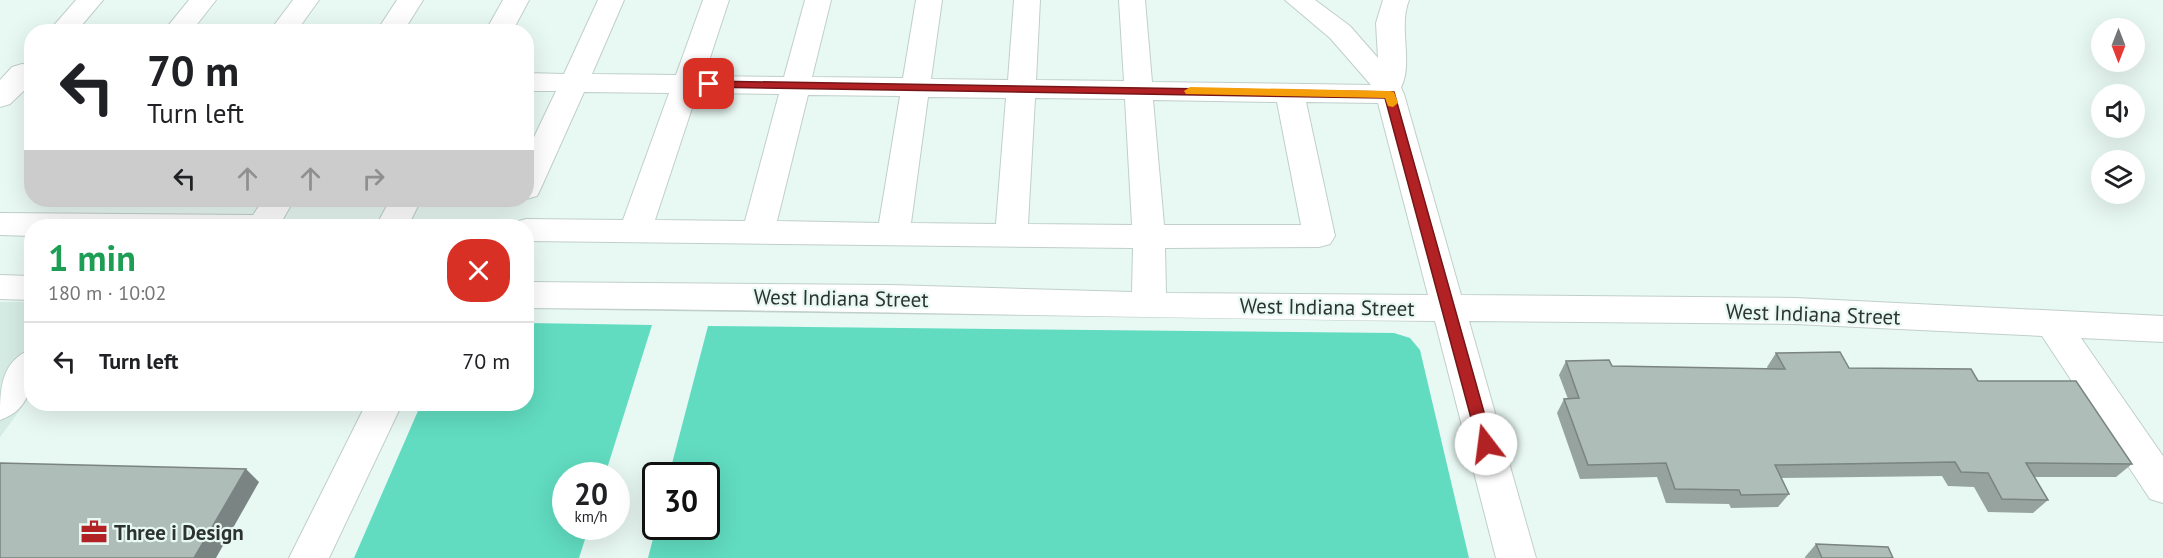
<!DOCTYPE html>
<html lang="en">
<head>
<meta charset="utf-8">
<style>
	:root { --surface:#fff; --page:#f2f2f2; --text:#202124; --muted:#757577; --line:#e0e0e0 }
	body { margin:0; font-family:"PT Sans",sans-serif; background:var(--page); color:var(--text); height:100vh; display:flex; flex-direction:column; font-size:22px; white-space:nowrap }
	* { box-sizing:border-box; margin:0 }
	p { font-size:20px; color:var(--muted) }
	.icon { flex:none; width:33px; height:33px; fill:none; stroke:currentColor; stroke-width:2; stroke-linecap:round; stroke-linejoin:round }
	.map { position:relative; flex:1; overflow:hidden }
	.details { position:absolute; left:24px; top:219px; width:510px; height:192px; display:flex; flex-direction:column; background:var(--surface); border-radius:24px; box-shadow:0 6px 24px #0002 }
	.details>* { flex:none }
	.guide { position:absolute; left:24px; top:24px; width:510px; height:183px; border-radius:24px; box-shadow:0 6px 24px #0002; background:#fff; color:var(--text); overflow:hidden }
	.needle { width:39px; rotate:180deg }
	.buttons { position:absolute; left:2091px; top:18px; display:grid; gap:12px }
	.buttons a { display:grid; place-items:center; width:54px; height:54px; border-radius:50%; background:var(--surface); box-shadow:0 6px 24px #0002; font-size:30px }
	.speed { position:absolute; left:552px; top:462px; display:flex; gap:12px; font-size:30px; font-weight:700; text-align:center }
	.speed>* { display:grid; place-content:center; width:78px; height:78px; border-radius:50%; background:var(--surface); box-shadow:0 6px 24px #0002; line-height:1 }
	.speed small { font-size:15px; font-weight:400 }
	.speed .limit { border:3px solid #111; border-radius:9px; background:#fff; color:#111 }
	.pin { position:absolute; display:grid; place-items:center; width:51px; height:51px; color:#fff; margin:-26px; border-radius:12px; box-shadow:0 3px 9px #0006 }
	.me { position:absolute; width:66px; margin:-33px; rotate:345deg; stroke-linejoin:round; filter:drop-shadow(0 0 4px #0008) }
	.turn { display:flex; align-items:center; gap:21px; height:126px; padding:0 24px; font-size:27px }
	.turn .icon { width:78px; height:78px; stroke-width:2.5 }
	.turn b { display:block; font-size:42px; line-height:51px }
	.lanes { display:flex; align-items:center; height:57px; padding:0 24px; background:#0003; justify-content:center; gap:30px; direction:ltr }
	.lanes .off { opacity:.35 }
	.round { display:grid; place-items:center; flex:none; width:63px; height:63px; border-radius:24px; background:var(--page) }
	.summary { display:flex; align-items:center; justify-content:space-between; height:102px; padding:0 24px }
	h1 { font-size:36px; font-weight:700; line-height:45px; color:#1e9e55 }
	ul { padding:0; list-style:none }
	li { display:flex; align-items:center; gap:18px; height:78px; padding:0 24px; border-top:2px solid var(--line) }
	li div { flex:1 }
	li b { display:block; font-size:22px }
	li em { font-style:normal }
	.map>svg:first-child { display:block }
</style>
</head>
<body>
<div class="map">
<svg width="2163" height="558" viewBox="0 0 2163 558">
	<rect width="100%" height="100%" fill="#e8f8f3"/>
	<path fill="#d5ece5" d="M 0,302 L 31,302 L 31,395 L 0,437 Z"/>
	<g fill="#61dcc0">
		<path d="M 527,323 L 652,325 L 605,475 L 566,476 L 566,526 L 589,527 L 579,558 L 354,558 L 421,404 L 526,404 Z"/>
		<path d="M 708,326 L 1394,333 L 1410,338 L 1420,350 L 1469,558 L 648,558 L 656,527 L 706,526 L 706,476 L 669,475 Z"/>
	</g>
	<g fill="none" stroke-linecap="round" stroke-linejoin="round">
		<g stroke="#c0cfca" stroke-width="2">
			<g id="minor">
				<path d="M 76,0 L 103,0 L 76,32 L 48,32 Z"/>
				<path d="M 189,0 L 216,0 L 191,32 L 163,32 Z"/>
				<path d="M 293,0 L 319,0 L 296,32 L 269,32 Z"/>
				<path d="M 397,0 L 423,0 L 403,32 L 376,32 Z"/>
				<path d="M 503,0 L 529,0 L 512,32 L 485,32 Z"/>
				<path d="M 598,0 L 624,0 L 592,74 L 676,75 L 703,0 L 729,0 L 704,76 L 784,77 L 805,0 L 831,0 L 812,77 L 903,78 L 916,0 L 942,0 L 931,79 L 1008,80 L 1014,0 L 1040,0 L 1036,80 L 1124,81 L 1119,0 L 1145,0 L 1152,82 L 1375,85 L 1378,81 L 1388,78 L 1398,81 L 1404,94 L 1461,295 L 1795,298 L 2163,316 L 2163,342 L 2081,338 L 2163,456 L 2163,503 L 2150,499 L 2042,336 L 1795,324 L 1469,321 L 1536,558 L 1496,558 L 1435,321 C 1132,318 829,310 526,308 L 526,282 L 891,285 L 1132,292 L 1133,248 L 526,241 L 526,226 L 512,226 L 515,222 L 526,219 L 623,220 L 669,93 L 584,92 L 541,188 L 537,196 L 526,199 L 526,154 L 556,91 L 526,91 L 526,73 L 564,74 ZM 697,93 L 779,94 L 745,221 L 655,220 ZM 808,95 L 900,96 L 879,223 L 777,221 ZM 928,97 L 1006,98 L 996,224 L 911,223 ZM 1035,98 L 1125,99 L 1132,225 L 1028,224 ZM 1153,100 L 1277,102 L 1301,225 L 1164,225 ZM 1306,102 L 1378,103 L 1428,295 L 1166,293 L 1165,248 L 1319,247 L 1330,244 L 1335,236 Z"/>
				<path d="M 22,64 L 32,65 L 32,83 L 10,104 L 0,107 L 0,80 L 12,67 Z"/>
				<path d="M 263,200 L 294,200 L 283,219 L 287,226 L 32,226 L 32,236 L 0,235 L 0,213 L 253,215 Z"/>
				<path d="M 390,200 L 421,200 L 408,226 L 376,226 Z"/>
				<path d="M 0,275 L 32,276 L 32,300 L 0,299 Z"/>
				<path d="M 32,349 C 32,380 34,408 0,420 C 0,390 0,361 32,349 Z"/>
				<path d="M 366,404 L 402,404 L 329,558 L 289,558 Z"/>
			</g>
		</g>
		<g stroke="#c0cfca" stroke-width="2">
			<path id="highway" d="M 1285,0 L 1315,0 L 1350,26 L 1378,58 L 1376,23 L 1383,0 L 1409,0 C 1397,30 1416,66 1398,93 L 1388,96 L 1378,93 L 1330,38 Z"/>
		</g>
		<use href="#minor" fill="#fff" fill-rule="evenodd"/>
		<use href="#highway" fill="#fff" fill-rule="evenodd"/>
	</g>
	<g fill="#96a39f">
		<path d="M 1776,353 L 1849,368 L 1978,381 L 2132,464 L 2116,477 L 2035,477 L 2048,500 L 2033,513 L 1988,512 L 1974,487 L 1948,486 L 1942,476 L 1781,478 L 1789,494 L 1778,507 L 1731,508 L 1729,504 L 1666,503 L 1657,477 L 1580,479 L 1557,413 L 1564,399 L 1568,399 L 1559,375 L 1566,361 L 1612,366 L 1768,369 L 1767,367 Z"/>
		<path d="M 1816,544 L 1893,558 L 1805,558 L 1805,557 Z"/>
	</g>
	<path fill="#7a8482" d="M 246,469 L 259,482 L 216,558 L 194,558 Z"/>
	<g fill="#afbdb9" stroke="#7a8482" stroke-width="1.5">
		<path d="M 1840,352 L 1849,368 L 1971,369 L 1978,381 L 2076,381 L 2132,464 L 2026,463 L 2048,500 L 2002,499 L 1988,473 L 1961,472 L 1955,462 L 1775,465 L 1789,494 L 1741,495 L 1739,490 L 1675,489 L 1666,463 L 1588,465 L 1564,399 L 1579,398 L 1566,361 L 1609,360 L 1612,366 L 1785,369 L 1776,353 Z"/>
		<path d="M 0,463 L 246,469 L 194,558 L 0,558 Z"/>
		<path d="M 1816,544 L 1888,547 L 1893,558 L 1822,558 Z"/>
	</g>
	<path fill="#b22123" stroke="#741517" stroke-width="1.5" d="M 709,81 L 1394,92 L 1493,444 L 1486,451 L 1478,444 L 1385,98 L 705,87 L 703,84 Z"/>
	<path fill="#f59e0b" d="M 1190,87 L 1390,91 L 1394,92 L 1398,103 L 1393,107 L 1388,106 L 1385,98 L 1186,94 L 1184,91 Z"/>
	<defs>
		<g id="office-bare" transform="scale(2.07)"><path d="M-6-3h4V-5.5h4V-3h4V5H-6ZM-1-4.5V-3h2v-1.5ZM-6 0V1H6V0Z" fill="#b22123" stroke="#e8f8f3" stroke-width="2.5" paint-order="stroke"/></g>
	</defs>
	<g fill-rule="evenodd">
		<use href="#office-bare" x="94" y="532"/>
	</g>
	<g text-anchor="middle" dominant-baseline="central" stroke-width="4.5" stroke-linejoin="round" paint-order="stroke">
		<g font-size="21" fill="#2d3331" stroke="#e8f8f3">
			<text transform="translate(841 298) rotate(1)">West Indiana Street</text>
			<text transform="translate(1327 307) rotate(1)">West Indiana Street</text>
			<text transform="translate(1813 314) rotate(2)">West Indiana Street</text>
		</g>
		<g font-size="21" font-weight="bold" fill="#2d3331" stroke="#e8f8f3" text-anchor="start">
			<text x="114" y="532">Three i Design</text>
		</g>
	</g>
</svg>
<div class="buttons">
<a><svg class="needle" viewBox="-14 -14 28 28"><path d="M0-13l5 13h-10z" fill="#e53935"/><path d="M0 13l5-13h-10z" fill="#757577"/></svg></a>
<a><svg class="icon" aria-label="sound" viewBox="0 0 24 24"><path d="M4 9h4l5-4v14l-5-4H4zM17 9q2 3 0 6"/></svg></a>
<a><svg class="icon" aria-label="layers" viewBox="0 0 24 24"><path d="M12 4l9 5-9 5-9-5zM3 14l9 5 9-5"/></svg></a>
</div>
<div class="speed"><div>20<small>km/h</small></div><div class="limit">30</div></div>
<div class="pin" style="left:709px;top:84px;background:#d93025"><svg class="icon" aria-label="arrive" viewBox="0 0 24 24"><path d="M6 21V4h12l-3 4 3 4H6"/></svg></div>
<svg class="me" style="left:1486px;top:444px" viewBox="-20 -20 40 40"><circle r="19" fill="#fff"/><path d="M0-13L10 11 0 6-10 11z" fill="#b22123"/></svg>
<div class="guide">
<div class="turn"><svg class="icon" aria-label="left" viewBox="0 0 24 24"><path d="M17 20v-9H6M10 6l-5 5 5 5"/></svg><div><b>70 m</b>Turn left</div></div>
<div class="lanes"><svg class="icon" aria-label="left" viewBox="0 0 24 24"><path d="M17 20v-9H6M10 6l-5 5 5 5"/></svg><svg class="icon off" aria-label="ahead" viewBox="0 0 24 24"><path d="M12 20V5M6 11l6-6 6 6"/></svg><svg class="icon off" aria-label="ahead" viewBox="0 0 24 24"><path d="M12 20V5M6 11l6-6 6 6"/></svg><svg class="icon off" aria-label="right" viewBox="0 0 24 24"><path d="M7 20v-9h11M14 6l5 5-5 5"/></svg></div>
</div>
<section class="details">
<div class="summary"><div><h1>1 min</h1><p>180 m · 10:02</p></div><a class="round" style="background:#d93025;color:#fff"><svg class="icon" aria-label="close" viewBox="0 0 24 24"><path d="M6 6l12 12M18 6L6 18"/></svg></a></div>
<ul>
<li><svg class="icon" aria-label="left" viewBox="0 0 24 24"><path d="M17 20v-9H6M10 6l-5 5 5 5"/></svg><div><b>Turn left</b></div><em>70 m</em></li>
</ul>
</section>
</div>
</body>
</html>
